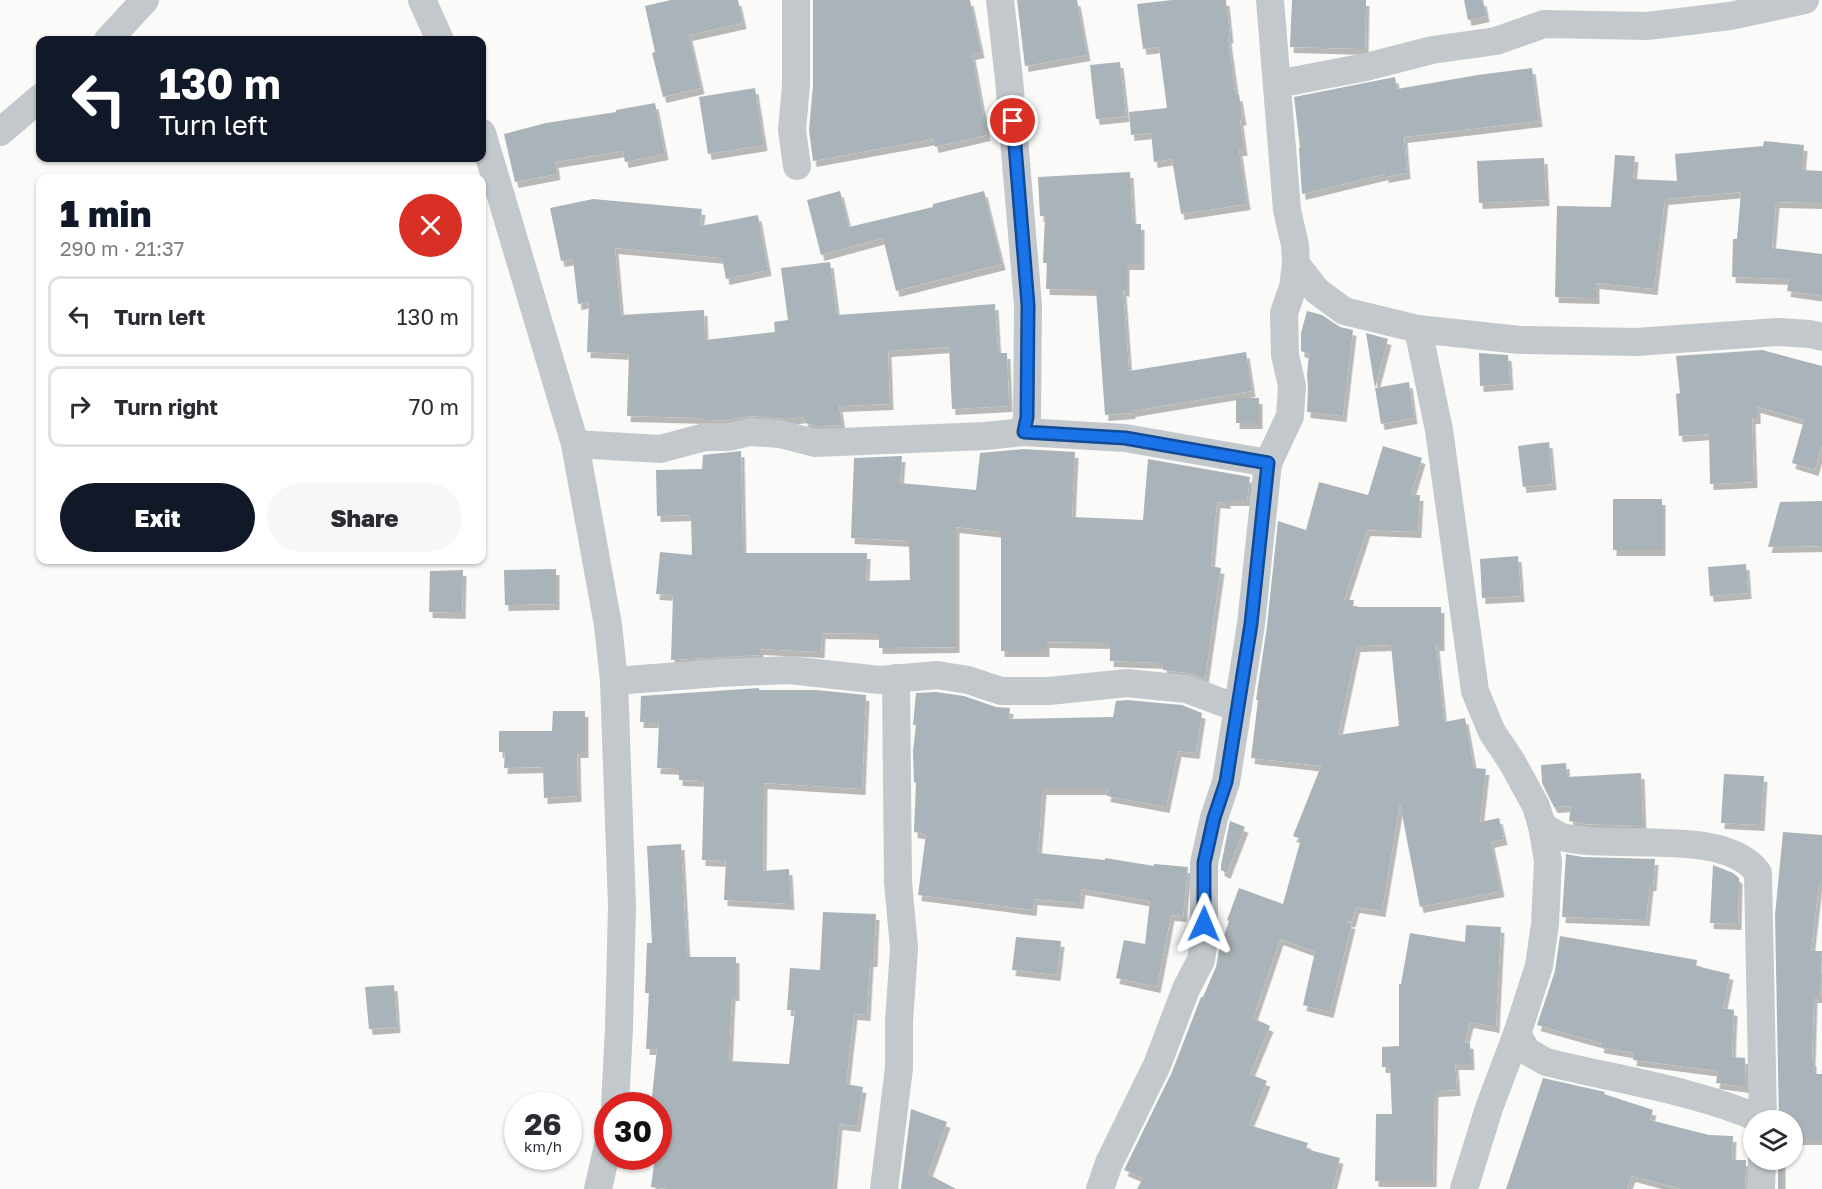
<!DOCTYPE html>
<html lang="en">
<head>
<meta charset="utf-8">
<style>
	:root { --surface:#fff; --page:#f7f7f7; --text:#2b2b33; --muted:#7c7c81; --line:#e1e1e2; --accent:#111827 }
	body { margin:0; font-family:"Golos Text",sans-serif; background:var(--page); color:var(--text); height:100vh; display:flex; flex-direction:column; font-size:22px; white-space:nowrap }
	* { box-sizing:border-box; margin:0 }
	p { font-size:20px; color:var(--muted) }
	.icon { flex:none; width:33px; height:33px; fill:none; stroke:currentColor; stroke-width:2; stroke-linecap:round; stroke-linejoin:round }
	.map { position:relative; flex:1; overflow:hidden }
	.side { position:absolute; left:36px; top:174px; width:450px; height:390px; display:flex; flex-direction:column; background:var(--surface); border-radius:12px; box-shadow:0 2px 4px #0004 }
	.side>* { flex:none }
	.banner { position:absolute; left:36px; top:36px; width:450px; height:126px; border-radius:12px; box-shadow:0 2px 4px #0004; background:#111827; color:#fff; overflow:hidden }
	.buttons { position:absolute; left:1743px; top:1110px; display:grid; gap:12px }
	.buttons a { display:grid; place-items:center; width:60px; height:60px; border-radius:50%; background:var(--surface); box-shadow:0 2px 4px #0004; font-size:30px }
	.speed { position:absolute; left:504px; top:1092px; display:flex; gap:12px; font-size:30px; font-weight:700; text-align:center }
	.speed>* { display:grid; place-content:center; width:78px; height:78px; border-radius:50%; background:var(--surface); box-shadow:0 2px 4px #0004; line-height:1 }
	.speed small { font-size:15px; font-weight:400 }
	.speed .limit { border:9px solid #d22; background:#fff; color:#111 }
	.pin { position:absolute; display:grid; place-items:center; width:51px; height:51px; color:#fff; margin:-26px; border:3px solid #fff; border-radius:50%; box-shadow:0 2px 6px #0007 }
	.me { position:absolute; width:66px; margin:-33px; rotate:1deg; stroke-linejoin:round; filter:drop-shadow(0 0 4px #0008) }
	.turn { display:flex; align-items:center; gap:21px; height:126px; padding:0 24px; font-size:27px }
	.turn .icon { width:78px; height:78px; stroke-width:2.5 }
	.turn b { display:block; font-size:42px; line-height:51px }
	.round { display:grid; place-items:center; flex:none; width:63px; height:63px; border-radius:32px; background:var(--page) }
	.summary { display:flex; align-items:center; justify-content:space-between; height:102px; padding:0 24px }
	h1 { font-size:36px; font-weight:800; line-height:45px; color:var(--accent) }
	.primary-button { display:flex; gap:12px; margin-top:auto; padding:12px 24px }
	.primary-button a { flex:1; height:69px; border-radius:36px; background:var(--accent); color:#fff; font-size:24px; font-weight:800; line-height:69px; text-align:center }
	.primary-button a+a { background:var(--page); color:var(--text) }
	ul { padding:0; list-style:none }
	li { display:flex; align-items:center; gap:18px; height:81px; margin:0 12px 9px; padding:0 12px; border:3px solid var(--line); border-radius:12px }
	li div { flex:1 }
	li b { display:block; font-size:22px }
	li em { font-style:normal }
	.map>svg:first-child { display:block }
</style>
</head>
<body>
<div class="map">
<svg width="1822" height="1189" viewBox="0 0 1822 1189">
	<defs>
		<filter id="shadow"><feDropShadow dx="3.5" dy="6" stdDeviation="0" flood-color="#0004"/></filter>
	</defs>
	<rect width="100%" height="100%" fill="#fafaf8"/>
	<g fill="#aab3b9" fill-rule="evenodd" filter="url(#shadow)">
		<path d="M 671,0 L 738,0 L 743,23 L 689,35 L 701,88 L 663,97 L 652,53 L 655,52 L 645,6 Z"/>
		<path d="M 813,0 L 970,0 L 981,52 L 972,54 L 987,135 L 935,147 L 933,139 L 813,161 L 809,130 L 813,85 Z"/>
		<path d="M 1017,0 L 1077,0 L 1087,55 L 1025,66 Z"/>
		<path d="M 1172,0 L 1226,0 L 1230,37 L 1228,38 L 1236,95 L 1239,95 L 1243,119 L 1240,120 L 1244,150 L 1239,150 L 1247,204 L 1181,214 L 1172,159 L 1154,162 L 1151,133 L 1131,135 L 1129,112 L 1167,108 L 1159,47 L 1143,49 L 1137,4 Z"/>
		<path d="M 1292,0 L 1366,0 L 1365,49 L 1290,47 Z"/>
		<path d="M 1464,0 L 1483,0 L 1486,16 L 1468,20 Z"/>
		<path d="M 1120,62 L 1126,116 L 1096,119 L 1090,65 Z"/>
		<path d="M 1532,68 L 1539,121 L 1404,137 L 1407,173 L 1385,177 L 1385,174 L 1302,194 L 1299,148 L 1300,147 L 1294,97 L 1395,77 L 1397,89 L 1478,75 Z"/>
		<path d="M 755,88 L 764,145 L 708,154 L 699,97 Z"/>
		<path d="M 655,103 L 665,154 L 625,162 L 623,151 L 555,162 L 557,174 L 515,182 L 504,134 L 546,123 L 616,112 L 616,110 Z"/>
		<path d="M 1764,141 L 1804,145 L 1802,170 L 1822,171 L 1822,203 L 1776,202 L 1772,248 L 1822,254 L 1822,296 L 1787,291 L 1789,279 L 1732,277 L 1733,239 L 1737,239 L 1741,192 L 1665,199 L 1654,289 L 1596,283 L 1596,298 L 1555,297 L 1557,206 L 1611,207 L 1615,155 L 1635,156 L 1633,179 L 1677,181 L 1675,154 L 1763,146 Z"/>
		<path d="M 1544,158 L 1546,200 L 1479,203 L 1477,161 Z"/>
		<path d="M 1130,172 L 1133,224 L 1141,224 L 1141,264 L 1126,264 L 1126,291 L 1123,290 L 1129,371 L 1246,352 L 1252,391 L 1132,411 L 1132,413 L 1105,415 L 1096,290 L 1046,289 L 1047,263 L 1043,263 L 1045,216 L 1040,216 L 1038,177 Z"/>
		<path d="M 840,191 L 849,227 L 933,207 L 933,204 L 984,191 L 1002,264 L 896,291 L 883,238 L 821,255 L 807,200 Z"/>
		<path d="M 593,199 L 702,209 L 700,226 L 758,215 L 768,270 L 726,279 L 722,258 L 615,248 L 621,315 L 704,310 L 705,340 L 775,332 L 774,322 L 788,320 L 781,268 L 830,262 L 837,315 L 995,304 L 998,353 L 1007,353 L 1009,406 L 952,409 L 949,347 L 888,351 L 890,404 L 839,406 L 842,425 L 817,426 L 805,423 L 804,417 L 788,419 L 751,416 L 727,420 L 703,421 L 704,418 L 627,416 L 629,354 L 587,352 L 589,302 L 578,304 L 573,259 L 561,261 L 550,208 Z"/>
		<path d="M 1307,311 L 1322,315 L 1340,327 L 1353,330 L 1343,416 L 1307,412 L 1308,387 L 1307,375 L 1309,354 L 1301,351 L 1301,333 Z"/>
		<path d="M 1366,333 L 1388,339 L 1375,388 Z"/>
		<path d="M 1762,350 L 1822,366 L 1822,445 L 1815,470 L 1792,463 L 1804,420 L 1757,407 L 1757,418 L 1752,418 L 1754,482 L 1710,484 L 1709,434 L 1679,436 L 1676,394 L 1680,393 L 1676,356 Z"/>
		<path d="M 1479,353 L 1508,355 L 1510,384 L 1480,386 Z"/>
		<path d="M 1409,382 L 1414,418 L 1381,424 L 1375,388 Z"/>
		<rect x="1236" y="398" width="23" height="25"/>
		<path d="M 1549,442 L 1553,484 L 1523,487 L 1518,446 Z"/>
		<path d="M 1383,446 L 1422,458 L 1411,495 L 1420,495 L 1418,532 L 1367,530 L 1344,600 L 1354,600 L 1353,607 L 1441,607 L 1441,645 L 1436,645 L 1444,722 L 1465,718 L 1474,768 L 1486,769 L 1480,822 L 1499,818 L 1504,839 L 1491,842 L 1501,891 L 1420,907 L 1400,804 L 1382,911 L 1356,907 L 1352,921 L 1346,922 L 1352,923 L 1330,1012 L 1303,1005 L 1315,952 L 1280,939 L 1253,1018 L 1270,1026 L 1250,1074 L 1267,1081 L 1249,1125 L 1308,1143 L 1306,1149 L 1340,1158 L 1332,1189 L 1137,1189 L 1143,1178 L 1124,1170 L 1172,1072 L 1201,997 L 1203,997 L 1216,967 L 1219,950 L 1229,921 L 1227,920 L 1239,888 L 1283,904 L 1301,839 L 1293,836 L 1321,766 L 1251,758 L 1258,700 L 1256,700 L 1267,626 L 1278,521 L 1306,530 L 1319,482 L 1368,495 ZM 1391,645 L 1399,726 L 1338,735 L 1357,646 Z"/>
		<path d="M 1024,449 L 1075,452 L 1072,517 L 1143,520 L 1148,459 L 1250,477 L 1247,500 L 1227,500 L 1227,503 L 1217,502 L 1211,566 L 1221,568 L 1205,679 L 1188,673 L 1163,670 L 1163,663 L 1110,661 L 1110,643 L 1046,642 L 1046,651 L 1001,651 L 1001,532 L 956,527 L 956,647 L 879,648 L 879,634 L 822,633 L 821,652 L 760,649 L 760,655 L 671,660 L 673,595 L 656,594 L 660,552 L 692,555 L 691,515 L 657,516 L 656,470 L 702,469 L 703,455 L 741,451 L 743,553 L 867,553 L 866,581 L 910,580 L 909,541 L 851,538 L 854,458 L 902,456 L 900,483 L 976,490 L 980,453 Z"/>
		<rect x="1613" y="499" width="49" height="51"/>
		<path d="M 1822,501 L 1822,546 L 1768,547 L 1780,502 Z"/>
		<path d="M 1518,556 L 1521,596 L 1482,598 L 1480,559 Z"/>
		<path d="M 1746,564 L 1748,593 L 1710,596 L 1708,567 Z"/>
		<path d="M 556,569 L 556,604 L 505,605 L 504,570 Z"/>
		<path d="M 463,570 L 462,613 L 429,612 L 430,571 Z"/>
		<path d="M 759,688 L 759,690 L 816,690 L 866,695 L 862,789 L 764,783 L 763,871 L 789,869 L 791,904 L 724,900 L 726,861 L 702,860 L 704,781 L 679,780 L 679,769 L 657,768 L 659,722 L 640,722 L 641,696 Z"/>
		<path d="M 936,692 L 964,696 L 996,707 L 1010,708 L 1009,719 L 1113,717 L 1116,701 L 1127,700 L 1182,705 L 1202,713 L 1196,753 L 1178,751 L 1166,807 L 1107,796 L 1108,789 L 1043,789 L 1038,853 L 1105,860 L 1105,858 L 1154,866 L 1154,864 L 1188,867 L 1183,916 L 1171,915 L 1157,987 L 1116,978 L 1124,940 L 1145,944 L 1150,901 L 1082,889 L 1080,903 L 1034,899 L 1033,910 L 918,895 L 926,834 L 914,832 L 916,783 L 914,782 L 913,751 L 916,725 L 913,725 L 916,693 Z"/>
		<path d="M 553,711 L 585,711 L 585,752 L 577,752 L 578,796 L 544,798 L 543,767 L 504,768 L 505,752 L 499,752 L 499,731 L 552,731 Z"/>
		<path d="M 1566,763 L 1567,777 L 1641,773 L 1643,826 L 1585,824 L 1569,821 L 1571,806 L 1554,807 L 1542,783 L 1541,765 Z"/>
		<path d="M 1724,774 L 1764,776 L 1761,825 L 1721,823 Z"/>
		<path d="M 1230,821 L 1245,827 L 1227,873 L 1221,870 L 1221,865 Z"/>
		<path d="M 1783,832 L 1822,835 L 1822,883 L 1819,883 L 1811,951 L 1822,951 L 1820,997 L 1814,997 L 1812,1060 L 1813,1060 L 1813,1074 L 1822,1074 L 1822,1139 L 1792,1139 L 1792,1120 L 1779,1120 L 1775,915 Z"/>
		<path d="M 681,844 L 687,957 L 736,957 L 736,995 L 732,995 L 729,1061 L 789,1064 L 795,1010 L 787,1010 L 790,968 L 820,970 L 823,912 L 876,914 L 874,961 L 870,961 L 867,1015 L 854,1014 L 846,1084 L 863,1087 L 857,1126 L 839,1124 L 833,1189 L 669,1189 L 651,1187 L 655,1156 L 658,1156 L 658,1106 L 651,1106 L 657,1049 L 646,1049 L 649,993 L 645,993 L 647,943 L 652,943 L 647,846 Z"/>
		<path d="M 1566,854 L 1582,857 L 1655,859 L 1653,885 L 1650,885 L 1646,920 L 1562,917 Z"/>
		<path d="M 1713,865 L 1733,873 L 1739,878 L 1738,924 L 1710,923 Z"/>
		<path d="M 1466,925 L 1501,927 L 1496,1027 L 1470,1022 L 1465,1042 L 1470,1043 L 1471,1064 L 1455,1064 L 1457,1090 L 1435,1091 L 1433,1181 L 1375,1181 L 1376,1114 L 1392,1114 L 1390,1067 L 1382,1067 L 1382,1047 L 1399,1046 L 1399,984 L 1401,984 L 1410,933 L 1465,942 Z"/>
		<path d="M 1560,936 L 1697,960 L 1696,966 L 1730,974 L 1723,1008 L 1734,1010 L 1732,1057 L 1745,1058 L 1746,1087 L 1716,1083 L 1718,1071 L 1633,1060 L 1634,1053 L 1600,1047 L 1601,1043 L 1537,1025 L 1555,971 Z"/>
		<path d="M 1016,937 L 1061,941 L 1057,975 L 1012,970 Z"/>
		<path d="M 394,985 L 397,1027 L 369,1029 L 365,987 Z"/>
		<path d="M 1543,1078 L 1605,1092 L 1604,1094 L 1653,1110 L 1650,1120 L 1709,1135 L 1733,1136 L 1732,1160 L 1746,1160 L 1745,1189 L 1681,1189 L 1632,1176 L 1627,1189 L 1506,1189 Z"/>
		<path d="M 911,1109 L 947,1122 L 928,1174 L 956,1189 L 901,1189 Z"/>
		<rect x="1778" y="1160" width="4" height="29"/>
	</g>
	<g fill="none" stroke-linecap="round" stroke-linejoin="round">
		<g stroke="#c3c8cc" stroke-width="28">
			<path d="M 422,0 L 440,40"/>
			<path d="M 796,0 L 796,85 L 792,130 L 797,166"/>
			<path d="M 1270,0 L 1287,210 L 1295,245 L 1296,264 L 1317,291 L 1344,311 L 1418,329 L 1520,340 L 1636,342 L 1777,332 L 1810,334 L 1822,337"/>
			<path d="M 108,40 L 145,0"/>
			<path d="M 1277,84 L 1366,67 L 1432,50 L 1496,41 L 1544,24 L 1647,26 L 1730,16 L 1805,0"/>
			<path d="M 0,132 L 40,98"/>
			<path d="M 482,133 L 575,444 L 608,625 L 614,681 L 622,906 L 619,1028 L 615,1106"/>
			<path d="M 1418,329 L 1439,430 L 1475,691 L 1492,732 L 1512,762 L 1536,806 L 1542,826 L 1548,861 L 1545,924 L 1539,966 L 1517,1034 L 1489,1108 L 1464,1189"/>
			<path d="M 1024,432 L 1125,438 L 1268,463"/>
			<path d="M 575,444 L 660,449 L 705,437 L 729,437 L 750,432 L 780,434 L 815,443 L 985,436 L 1024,432 L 1027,417 L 1028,305 L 1009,79 L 1000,0"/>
			<path d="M 614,681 L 719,673 L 789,670 L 880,680 L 937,675 L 968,680 L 1001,691 L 1049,691 L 1127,683 L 1186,689 L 1237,708"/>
			<path d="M 1542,826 C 1548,829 1555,834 1562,837 C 1612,851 1725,826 1758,873 L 1763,1120"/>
			<path d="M 1517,1034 L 1527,1051 L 1546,1062 C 1619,1080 1694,1090 1763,1120"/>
			<path d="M 598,1189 L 608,1145"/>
			<path d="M 884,1189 L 899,1068 L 899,1022 L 904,948 L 898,882 L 896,678"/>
			<path d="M 1100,1189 L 1109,1163 L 1157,1065 L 1186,989 L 1201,960 L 1204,940 L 1204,863 L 1214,818 L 1226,782 L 1251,624 L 1268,463 L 1290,416 L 1292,386 L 1285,355 L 1284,313 L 1293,287 L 1296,264"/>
			<path d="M 1761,1189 L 1762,1160"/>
		</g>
	</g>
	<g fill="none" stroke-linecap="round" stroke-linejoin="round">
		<g stroke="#114b97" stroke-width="15">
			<path id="route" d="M 1013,121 L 1028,305 L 1027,417 L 1024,432 L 1125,438 L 1268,463 L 1251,624 L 1226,782 L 1214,818 L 1204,863 L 1204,924"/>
		</g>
		<use href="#route" stroke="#1a73e8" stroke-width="10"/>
	</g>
</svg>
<div class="buttons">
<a><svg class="icon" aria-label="layers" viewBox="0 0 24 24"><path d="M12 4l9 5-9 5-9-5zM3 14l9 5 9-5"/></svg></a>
</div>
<div class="speed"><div>26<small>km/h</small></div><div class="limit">30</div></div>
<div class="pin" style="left:1013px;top:121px;background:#d93025"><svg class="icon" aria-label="arrive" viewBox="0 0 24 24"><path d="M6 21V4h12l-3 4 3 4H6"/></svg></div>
<svg class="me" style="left:1204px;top:924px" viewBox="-20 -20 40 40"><path d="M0-17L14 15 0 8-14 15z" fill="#1a73e8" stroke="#fff" stroke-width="4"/></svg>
<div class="banner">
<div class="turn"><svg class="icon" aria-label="left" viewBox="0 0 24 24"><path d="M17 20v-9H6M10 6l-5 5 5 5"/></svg><div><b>130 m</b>Turn left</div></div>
</div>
<section class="side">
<div class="summary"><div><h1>1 min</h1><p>290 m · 21:37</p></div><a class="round" style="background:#d93025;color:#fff"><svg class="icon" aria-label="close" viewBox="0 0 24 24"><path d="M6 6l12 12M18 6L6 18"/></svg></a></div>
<ul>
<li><svg class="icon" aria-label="left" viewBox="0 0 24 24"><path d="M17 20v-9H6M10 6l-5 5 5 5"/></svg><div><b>Turn left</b></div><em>130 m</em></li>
<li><svg class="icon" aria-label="right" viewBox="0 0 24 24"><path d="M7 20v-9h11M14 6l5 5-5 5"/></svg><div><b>Turn right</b></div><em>70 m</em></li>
</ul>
<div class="primary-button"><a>Exit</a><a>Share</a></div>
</section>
</div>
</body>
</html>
